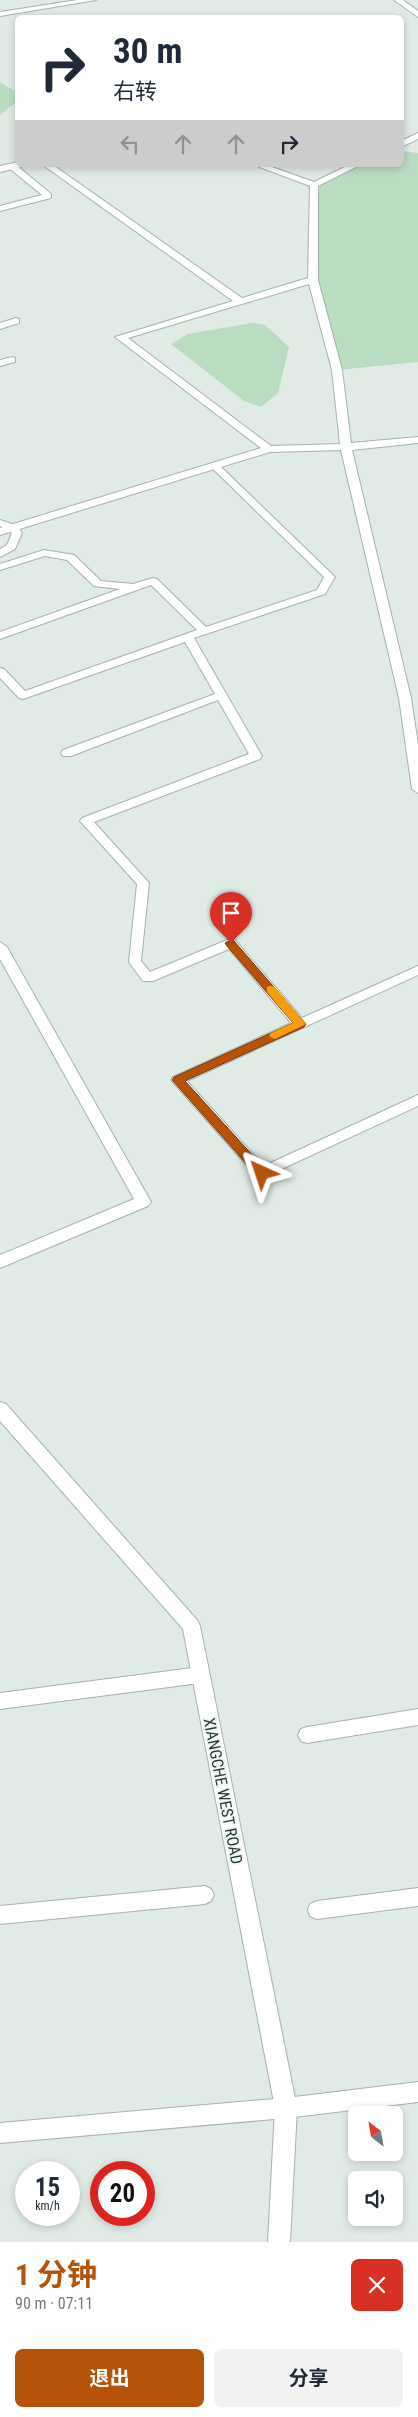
<!DOCTYPE html>
<html lang="zh">
<head>
<meta charset="utf-8">
<style>
	:root { --surface:#fff; --page:#f2f2f3; --text:#1f2937; --muted:#747a83; --accent:#b45309 }
	body { margin:0; font-family:"Roboto Condensed","Noto Sans SC",sans-serif; background:var(--page); color:var(--text); height:100vh; display:flex; flex-direction:column; font-size:19px; white-space:nowrap }
	* { box-sizing:border-box; margin:0 }
	p { font-size:16px; color:var(--muted) }
	.icon { flex:none; width:28px; height:28px; fill:none; stroke:currentColor; stroke-width:2; stroke-linecap:round; stroke-linejoin:round }
	.map { position:relative; height:2242px; overflow:hidden }
	.drawer { display:flex; flex-direction:column; background:var(--surface); flex:1 }
	.drawer>* { flex:none }
	.top-card { position:absolute; left:15px; top:15px; width:389px; height:152px; border-radius:8px; box-shadow:0 2px 8px #0003; background:#fff; color:var(--text); overflow:hidden }
	.needle { width:32px; rotate:329deg }
	.buttons { position:absolute; left:348px; top:2106px; display:grid; gap:10px }
	.buttons a { display:grid; place-items:center; width:55px; height:55px; border-radius:8px; background:var(--surface); box-shadow:0 2px 8px #0003; font-size:25px }
	.speed { position:absolute; left:15px; top:2161px; display:flex; gap:10px; font-size:25px; font-weight:700; text-align:center }
	.speed>* { display:grid; place-content:center; width:65px; height:65px; border-radius:50%; background:var(--surface); box-shadow:0 2px 8px #0003; line-height:1 }
	.speed small { font-size:12px; font-weight:400 }
	.speed .limit { border:8px solid #d22; background:#fff; color:#111 }
	.pin { position:absolute; display:grid; place-items:center; width:42px; height:42px; color:#fff; margin:-51px -21px; border-radius:50% 50% 50% 0; rotate:-45deg; box-shadow:0 0 5px #0007 }
	.pin .icon { rotate:45deg }
	.me { position:absolute; width:55px; margin:-28px; rotate:318deg; stroke-linejoin:round; filter:drop-shadow(0 0 4px #0008) }
	.turn { display:flex; align-items:center; gap:18px; height:105px; padding:0 15px; font-size:22px }
	.turn .icon { width:65px; height:65px; stroke-width:2.5 }
	.turn b { display:block; font-size:35px; line-height:42px }
	.lanes { display:flex; align-items:center; height:48px; padding:0 15px; background:#0003; justify-content:center; gap:25px; direction:ltr }
	.lanes .off { opacity:.35 }
	.round { display:grid; place-items:center; flex:none; width:52px; height:52px; border-radius:8px; background:var(--page) }
	.summary { display:flex; align-items:center; justify-content:space-between; height:85px; padding:0 15px }
	h1 { font-size:30px; font-weight:700; line-height:38px; color:var(--accent) }
	.cta { display:flex; gap:10px; margin-top:auto; padding:10px 15px }
	.cta a { flex:1; height:58px; border-radius:8px; background:var(--accent); color:#fff; font-size:20px; font-weight:700; line-height:58px; text-align:center }
	.cta a+a { background:var(--page); color:var(--text) }
	.map>svg:first-child { display:block }
</style>
</head>
<body>
<div class="map">
<svg width="418" height="2242" viewBox="0 0 418 2242">
	<rect width="100%" height="100%" fill="#e1ebe6"/>
	<g fill="#badcc1">
		<path d="M 0,82 L 18,93 L 17,101 L 0,115 Z"/>
		<path d="M 401,151 L 418,153 L 418,362 L 337,370 L 313,280 L 314,185 L 356,165 L 401,165 Z"/>
		<path d="M 252,323 L 265,325 L 289,347 L 278,393 L 261,407 L 244,401 L 171,344 L 188,334 Z"/>
	</g>
	<g fill="none" stroke-linecap="round" stroke-linejoin="round">
		<g stroke="#a4b3ad" stroke-width="2">
			<g id="service">
				<path d="M 9,164 L 15,164 L 51,194 L 51,198 L 0,211 L 0,206 L 42,195 L 9,168 Z"/>
				<path d="M 16,318 L 19,319 L 19,323 L 0,329 L 0,323 Z"/>
				<path d="M 12,357 L 15,358 L 15,362 L 0,366 L 0,360 Z"/>
				<path d="M 215,463 L 218,464 L 335,577 L 325,594 L 194,638 L 262,756 L 260,759 L 94,822 L 149,883 L 141,961 L 150,972 L 227,940 L 235,940 L 302,1018 L 418,966 L 418,975 L 187,1081 L 264,1166 L 418,1095 L 418,1106 L 262,1178 L 257,1177 L 171,1080 L 173,1077 L 291,1023 L 229,949 L 153,981 L 143,981 L 129,962 L 137,884 L 80,821 L 82,818 L 249,754 L 218,700 L 71,756 L 63,756 L 61,753 L 63,750 L 215,694 L 185,642 L 23,699 L 19,698 L 0,678 L 0,668 L 4,669 L 25,691 L 197,630 L 151,585 L 0,639 L 0,632 L 120,589 L 94,586 L 67,560 L 45,556 L 0,570 L 0,564 L 44,550 L 74,555 L 101,581 L 133,584 L 153,578 L 157,579 L 206,627 L 317,590 L 324,577 L 212,468 L 212,464 Z"/>
				<path d="M 0,520 L 18,526 L 22,533 L 15,549 L 0,557 L 0,549 L 7,545 L 12,533 L 0,526 Z"/>
				<path d="M 200,1667 L 206,1670 L 209,1675 L 206,1680 L 200,1683 L 0,1709 L 0,1693 Z"/>
				<path d="M 418,1709 L 418,1725 L 307,1743 L 301,1741 L 298,1735 L 301,1729 L 307,1727 Z"/>
				<path d="M 205,1886 L 211,1889 L 214,1895 L 211,1901 L 205,1904 L 0,1924 L 0,1906 Z"/>
				<path d="M 418,1888 L 418,1906 L 317,1919 L 310,1916 L 308,1910 L 310,1904 L 317,1901 Z"/>
				<path d="M 418,2082 L 418,2102 L 286,2118 L 0,2143 L 0,2123 L 286,2098 Z"/>
			</g>
		</g>
		<g stroke="#a4b3ad" stroke-width="2">
			<g id="minor">
				<path d="M 77,0 L 96,0 L 0,16 L 0,12 Z"/>
				<path d="M 394,0 L 403,0 L 418,11 L 418,17 Z"/>
				<path d="M 418,133 L 418,139 L 401,147 L 401,141 Z"/>
				<path d="M 18,162 L 18,165 L 22,165 L 21,167 L 0,172 L 0,166 Z"/>
				<path d="M 43,165 L 53,165 L 242,298 L 308,278 L 310,186 L 254,165 L 266,165 L 314,182 L 349,165 L 360,165 L 318,186 L 318,280 L 342,370 L 351,443 L 418,437 L 418,443 L 352,450 L 411,698 L 418,745 L 418,793 L 412,789 L 399,698 L 341,450 L 270,452 L 0,535 L 0,528 L 261,448 L 115,337 L 233,301 ZM 309,284 L 332,370 L 340,444 L 271,446 L 128,338 Z"/>
				<path d="M 0,942 L 7,947 L 151,1202 L 148,1206 L 0,1268 L 0,1255 L 134,1199 L 0,959 Z"/>
				<path d="M 0,1402 L 6,1404 L 197,1620 L 200,1626 L 297,2108 L 290,2242 L 268,2242 L 275,2108 L 183,1629 L 0,1421 Z"/>
			</g>
		</g>
		<use href="#service" fill="#fff" fill-rule="evenodd"/>
		<use href="#minor" fill="#fff" fill-rule="evenodd"/>
	</g>
	<path fill="#b45309" stroke="#753606" d="M 231,940 L 234,941 L 306,1024 L 304,1027 L 185,1081 L 266,1170 L 267,1173 L 262,1177 L 257,1176 L 172,1080 L 174,1077 L 293,1023 L 227,946 L 225,943 Z"/>
	<path fill="#f59e0b" d="M 271,986 L 275,987 L 306,1024 L 275,1039 L 269,1036 L 271,1033 L 293,1023 L 267,992 L 267,987 Z"/>
	<g text-anchor="middle" dominant-baseline="central" stroke-width="4" stroke-linejoin="round" paint-order="stroke">
		<g font-size="16" fill="#223b33" stroke="#f1f8f4">
			<text transform="translate(223 1791) rotate(79)">XIANGCHE WEST ROAD</text>
		</g>
	</g>
</svg>
<div class="buttons">
<a><svg class="needle" viewBox="-14 -14 28 28"><path d="M0-13l5 13h-10z" fill="#e53935"/><path d="M0 13l5-13h-10z" fill="#747a83"/></svg></a>
<a><svg class="icon" aria-label="sound" viewBox="0 0 24 24"><path d="M4 9h4l5-4v14l-5-4H4zM17 9q2 3 0 6"/></svg></a>
</div>
<div class="speed"><div>15<small>km/h</small></div><div class="limit">20</div></div>
<div class="pin" style="left:231px;top:943px;background:#d93025"><svg class="icon" aria-label="arrive" viewBox="0 0 24 24"><path d="M6 21V4h12l-3 4 3 4H6"/></svg></div>
<svg class="me" style="left:262px;top:1173px" viewBox="-20 -20 40 40"><path d="M0-17L14 15 0 8-14 15z" fill="#b45309" stroke="#fff" stroke-width="4"/></svg>
<div class="top-card">
<div class="turn"><svg class="icon" aria-label="right" viewBox="0 0 24 24"><path d="M7 20v-9h11M14 6l5 5-5 5"/></svg><div><b>30 m</b>右转</div></div>
<div class="lanes"><svg class="icon off" aria-label="left" viewBox="0 0 24 24"><path d="M17 20v-9H6M10 6l-5 5 5 5"/></svg><svg class="icon off" aria-label="ahead" viewBox="0 0 24 24"><path d="M12 20V5M6 11l6-6 6 6"/></svg><svg class="icon off" aria-label="ahead" viewBox="0 0 24 24"><path d="M12 20V5M6 11l6-6 6 6"/></svg><svg class="icon" aria-label="right" viewBox="0 0 24 24"><path d="M7 20v-9h11M14 6l5 5-5 5"/></svg></div>
</div>
</div>
<section class="drawer">
<div class="summary"><div><h1>1 分钟</h1><p>90 m · 07:11</p></div><a class="round" style="background:#d93025;color:#fff"><svg class="icon" aria-label="close" viewBox="0 0 24 24"><path d="M6 6l12 12M18 6L6 18"/></svg></a></div>
<div class="cta"><a>退出</a><a>分享</a></div>
</section>
</body>
</html>
